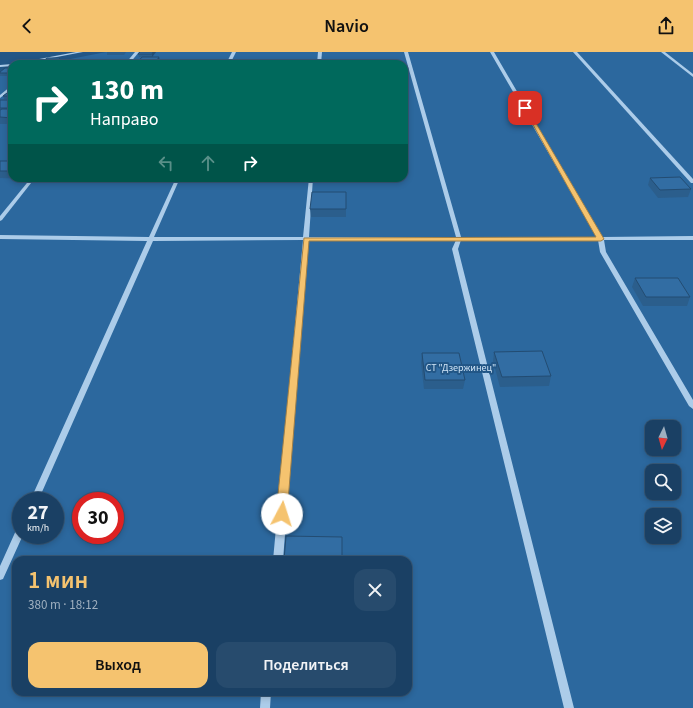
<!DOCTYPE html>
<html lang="ru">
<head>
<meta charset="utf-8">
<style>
	:root { --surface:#1a4064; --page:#274b6d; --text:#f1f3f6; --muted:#9fafbf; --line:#385978; --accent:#f5c36f }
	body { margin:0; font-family:"Source Sans 3",sans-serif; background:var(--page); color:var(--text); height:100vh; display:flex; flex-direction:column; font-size:15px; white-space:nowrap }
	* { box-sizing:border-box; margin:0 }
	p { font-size:13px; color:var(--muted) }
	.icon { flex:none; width:22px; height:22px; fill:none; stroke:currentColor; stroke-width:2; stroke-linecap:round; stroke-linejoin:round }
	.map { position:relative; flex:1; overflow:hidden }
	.drawer { position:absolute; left:12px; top:504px; width:400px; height:140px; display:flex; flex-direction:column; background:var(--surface); border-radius:12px; box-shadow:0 2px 6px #0003,0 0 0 1px var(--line) }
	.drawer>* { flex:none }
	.top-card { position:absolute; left:8px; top:8px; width:400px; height:122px; border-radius:12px; box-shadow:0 2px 6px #0003,0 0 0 1px var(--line); background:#00695c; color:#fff; overflow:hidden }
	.needle { width:26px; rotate:185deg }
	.controls { position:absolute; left:645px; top:368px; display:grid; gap:8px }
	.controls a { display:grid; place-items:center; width:36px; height:36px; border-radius:8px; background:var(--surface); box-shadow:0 2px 6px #0003,0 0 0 1px var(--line); font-size:20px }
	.speed { position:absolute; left:12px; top:440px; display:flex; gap:8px; font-size:20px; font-weight:700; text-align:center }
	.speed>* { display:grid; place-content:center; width:52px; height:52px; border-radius:50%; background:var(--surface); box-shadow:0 2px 6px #0003,0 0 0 1px var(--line); line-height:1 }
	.speed small { font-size:10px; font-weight:400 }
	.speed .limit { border:6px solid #d22; background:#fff; color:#111 }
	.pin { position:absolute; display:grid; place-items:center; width:34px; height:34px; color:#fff; margin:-17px; border-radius:8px; box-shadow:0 2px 6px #0006 }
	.me { position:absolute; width:44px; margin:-22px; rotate:5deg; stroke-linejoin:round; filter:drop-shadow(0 0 3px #0008) }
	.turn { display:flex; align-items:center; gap:14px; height:84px; padding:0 16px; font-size:18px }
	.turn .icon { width:52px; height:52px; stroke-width:2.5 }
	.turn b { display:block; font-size:28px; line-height:34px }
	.lanes { display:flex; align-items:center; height:38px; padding:0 16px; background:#0003; justify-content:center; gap:20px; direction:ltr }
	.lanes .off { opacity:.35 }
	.round { display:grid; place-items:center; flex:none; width:42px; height:42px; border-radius:12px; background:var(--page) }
	.overview { display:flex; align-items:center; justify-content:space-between; height:68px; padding:0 16px }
	h1 { font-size:24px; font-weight:600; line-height:30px; color:var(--accent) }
	.action { display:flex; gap:8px; margin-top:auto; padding:8px 16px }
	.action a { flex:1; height:46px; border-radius:12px; background:var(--accent); color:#111; font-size:16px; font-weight:600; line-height:46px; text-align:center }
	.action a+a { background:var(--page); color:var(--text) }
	header { display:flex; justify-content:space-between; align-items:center; height:52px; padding:0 16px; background:var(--accent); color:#111; font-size:18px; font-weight:600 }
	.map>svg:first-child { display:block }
</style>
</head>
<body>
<header><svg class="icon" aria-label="back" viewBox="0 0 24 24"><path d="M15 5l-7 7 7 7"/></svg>Navio<svg class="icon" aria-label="share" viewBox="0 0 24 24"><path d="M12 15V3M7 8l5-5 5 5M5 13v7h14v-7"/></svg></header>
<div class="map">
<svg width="693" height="656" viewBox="0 0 693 656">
	<rect width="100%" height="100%" fill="#225686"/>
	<path fill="#2c689e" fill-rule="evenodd" d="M 106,0 L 693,0 L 693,656 L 0,656 L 0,19 L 12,17 L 12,126 L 404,126 L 404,12 L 45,12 ZM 652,375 L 674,375 L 674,397 L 652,397 ZM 652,419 L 674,419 L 674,441 L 652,441 ZM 21,449 L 55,449 L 55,483 L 21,483 ZM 81,449 L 115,449 L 115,483 L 81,483 ZM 652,463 L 674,463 L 674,485 L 652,485 ZM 16,508 L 408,508 L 408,640 L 16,640 Z"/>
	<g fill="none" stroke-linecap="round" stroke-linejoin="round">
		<g fill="#accce9" fill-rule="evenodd">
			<path d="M 76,0 L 83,0 L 20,12 L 13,12 Z"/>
			<path d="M 135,0 L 139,0 L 129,12 L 125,12 Z"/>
			<path d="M 232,0 L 236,0 L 230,12 L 226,12 Z"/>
			<path d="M 318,0 L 322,0 L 321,12 L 317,12 Z"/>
			<path d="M 404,0 L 408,0 L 461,185 L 597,185 L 490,0 L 494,0 L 602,185 L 693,184 L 693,188 L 604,188 L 606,200 L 693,348 L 693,357 L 689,354 L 600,200 L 598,188 L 461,188 L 458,197 L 574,656 L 564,656 L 452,197 L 456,188 L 308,188 L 283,508 L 273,508 L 303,188 L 153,189 L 38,449 L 30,449 L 147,189 L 0,187 L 0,183 L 149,185 L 176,126 L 180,126 L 154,185 L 303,185 L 309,126 L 313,126 L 309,185 L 456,185 Z"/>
			<path d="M 573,0 L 577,0 L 693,127 L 693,131 L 691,131 Z"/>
			<path d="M 661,0 L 665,0 L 693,22 L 693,25 Z"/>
			<path d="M 12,12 L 12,14 L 0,15 L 0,13 Z"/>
			<path d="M 11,34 L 12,34 L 12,37 L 0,46 L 0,43 Z"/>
			<path d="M 31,126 L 35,126 L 2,168 L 0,169 L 0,164 Z"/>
			<path d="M 21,473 L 21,483 L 23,483 L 3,527 L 0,528 L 0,514 L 18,474 Z"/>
			<path d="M 261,640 L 271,640 L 270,656 L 260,656 Z"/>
		</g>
	</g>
	<g fill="#2b5e8c">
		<path d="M 107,0 L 126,0 L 124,3 L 107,3 Z"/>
		<path d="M 140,0 L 156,0 L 152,5 L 139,5 L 138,2 Z"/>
		<path d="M 60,9 L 58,12 L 42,12 L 41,11 Z"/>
		<path d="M 160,9 L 157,12 L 137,12 L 137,11 Z"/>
		<path d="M 12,16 L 12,24 L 0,24 L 0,20 Z"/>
		<path d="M 12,38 L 12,47 L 4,47 L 3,44 Z"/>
		<path d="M 0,48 L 12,57 L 12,72 L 0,72 Z"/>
		<path d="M 0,109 L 12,109 L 12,126 L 28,126 L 27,127 L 0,126 Z"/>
		<path d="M 650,126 L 691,137 L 688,145 L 658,146 L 648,133 Z"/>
		<path d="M 346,140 L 346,165 L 311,165 L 310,157 Z"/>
		<path d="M 635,226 L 690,245 L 687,254 L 643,254 L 632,235 Z"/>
		<path d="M 494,300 L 551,324 L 549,334 L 500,335 L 493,309 Z"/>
		<path d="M 422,301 L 465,328 L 463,337 L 424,337 L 421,311 Z"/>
	</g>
	<g fill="#234c72">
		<path d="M 153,0 L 156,0 L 152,5 L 152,2 Z"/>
		<path d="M 159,5 L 160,9 L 157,12 L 155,12 L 155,11 Z"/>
		<path d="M 60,6 L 60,9 L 58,12 L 55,12 L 55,11 Z"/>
		<path d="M 12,52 L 12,56 L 9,59 L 8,56 Z"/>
	</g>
	<g fill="#326da3" stroke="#234c72">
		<path d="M 140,0 L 153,0 L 152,2 L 138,2 Z"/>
		<path d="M 142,5 L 159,5 L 155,11 L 137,11 Z"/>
		<path d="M 47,6 L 60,6 L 55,11 L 41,11 Z"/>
		<path d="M 5,16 L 12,16 L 12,21 L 0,21 L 0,20 Z"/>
		<path d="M 11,38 L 12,38 L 12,44 L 3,44 Z"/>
		<path d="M 0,48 L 12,48 L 12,52 L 8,56 L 0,56 Z"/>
		<path d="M 2,57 L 12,57 L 12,66 L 0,65 L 0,58 Z"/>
		<rect x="0" y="109" width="12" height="10"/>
		<path d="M 680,125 L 691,137 L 660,138 L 650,126 Z"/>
		<path d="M 312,140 L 346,140 L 346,157 L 310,157 Z"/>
		<path d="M 635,226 L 678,226 L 690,245 L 646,245 Z"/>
		<path d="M 542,299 L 551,324 L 502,325 L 494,300 Z"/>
		<path d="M 422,301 L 459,301 L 465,328 L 425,328 Z"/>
		<path d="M 286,484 L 342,485 L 342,508 L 284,508 Z"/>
	</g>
	<path fill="#f5c36f" stroke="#9f7f48" d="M 523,55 L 527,56 L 604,187 L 601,189 L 309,189 L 287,462 L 286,465 L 282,467 L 278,465 L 276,462 L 304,186 L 596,185 Z"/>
	<g text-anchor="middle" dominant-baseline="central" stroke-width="4" stroke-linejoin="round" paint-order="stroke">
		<g font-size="10" fill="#d0e5f7" stroke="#225686">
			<text x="461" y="316">СТ "Дзержинец"</text>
		</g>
	</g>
</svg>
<div class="controls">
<a><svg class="needle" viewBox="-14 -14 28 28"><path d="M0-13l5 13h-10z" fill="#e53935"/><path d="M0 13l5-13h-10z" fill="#9fafbf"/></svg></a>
<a><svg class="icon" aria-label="search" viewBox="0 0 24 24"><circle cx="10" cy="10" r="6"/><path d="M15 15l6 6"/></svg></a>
<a><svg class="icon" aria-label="layers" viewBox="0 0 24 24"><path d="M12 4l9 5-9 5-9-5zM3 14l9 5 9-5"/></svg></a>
</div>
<div class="speed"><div>27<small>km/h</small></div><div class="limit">30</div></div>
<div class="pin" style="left:525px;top:56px;background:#d93025"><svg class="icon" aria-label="arrive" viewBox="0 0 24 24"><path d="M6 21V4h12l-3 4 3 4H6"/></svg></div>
<svg class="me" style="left:282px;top:462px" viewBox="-20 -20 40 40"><circle r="19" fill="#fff"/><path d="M0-13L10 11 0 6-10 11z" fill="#f5c36f"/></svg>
<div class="top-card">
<div class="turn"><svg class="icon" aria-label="right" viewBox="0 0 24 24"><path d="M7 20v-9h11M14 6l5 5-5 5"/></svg><div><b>130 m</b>Направо</div></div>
<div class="lanes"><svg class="icon off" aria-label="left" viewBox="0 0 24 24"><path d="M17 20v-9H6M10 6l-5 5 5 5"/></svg><svg class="icon off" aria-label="ahead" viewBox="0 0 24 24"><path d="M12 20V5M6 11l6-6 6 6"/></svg><svg class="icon" aria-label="right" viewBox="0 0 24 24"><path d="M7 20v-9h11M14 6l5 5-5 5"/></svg></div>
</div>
<section class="drawer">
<div class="overview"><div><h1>1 мин</h1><p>380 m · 18:12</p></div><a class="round"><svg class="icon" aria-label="close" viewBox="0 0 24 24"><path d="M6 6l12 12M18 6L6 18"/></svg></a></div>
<div class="action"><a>Выход</a><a>Поделиться</a></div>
</section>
</div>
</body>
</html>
